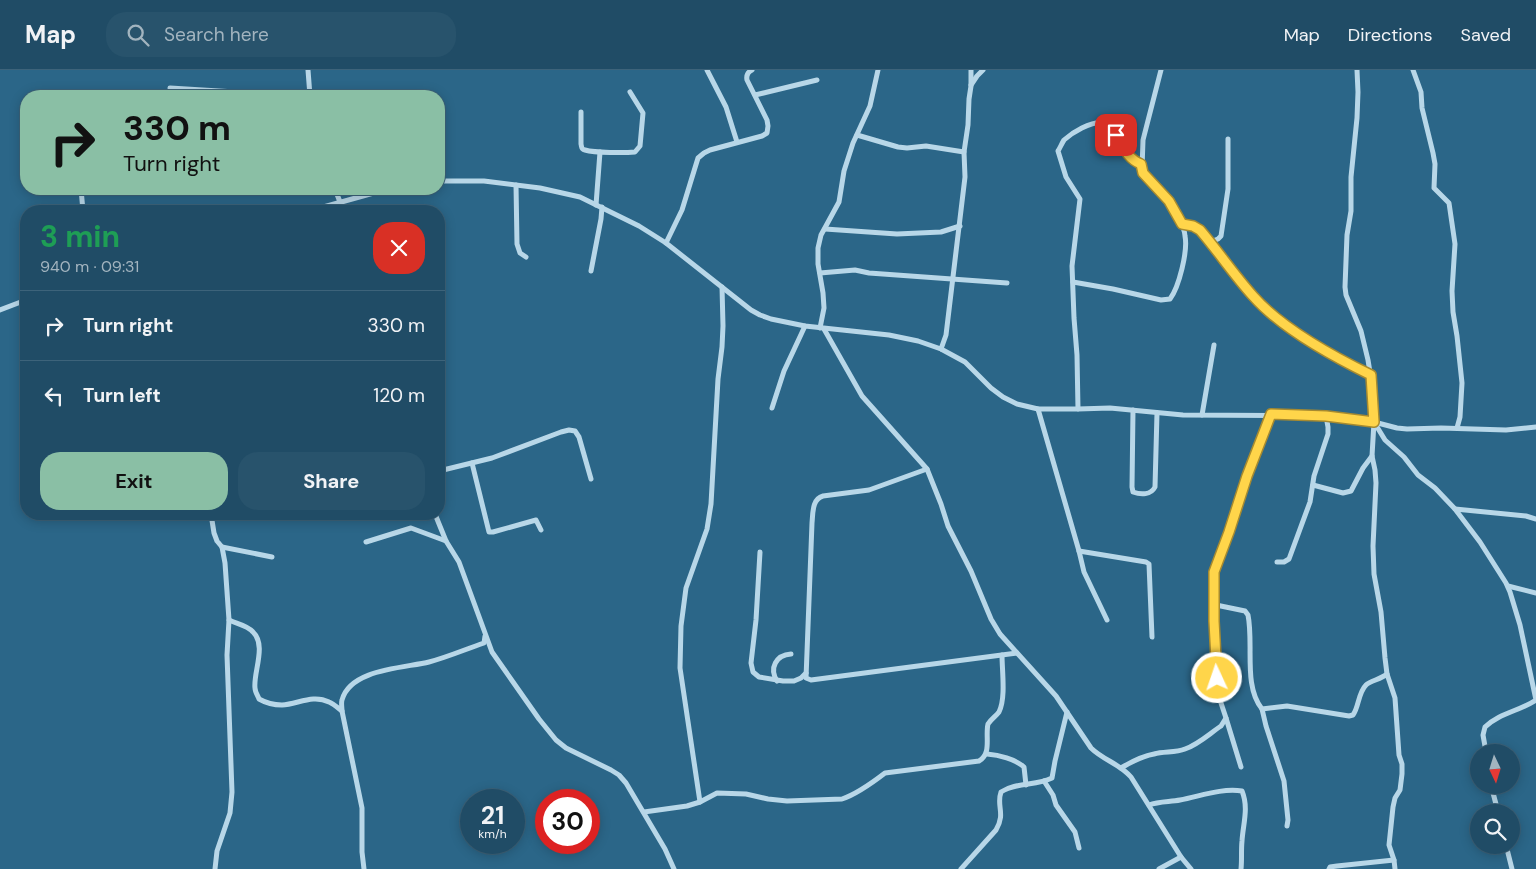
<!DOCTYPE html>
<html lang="en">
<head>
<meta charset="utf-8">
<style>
	:root { --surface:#204c66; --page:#28536c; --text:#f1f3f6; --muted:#a2b4bf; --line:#3d637a; --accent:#8abfa5 }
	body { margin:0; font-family:"DM Sans",sans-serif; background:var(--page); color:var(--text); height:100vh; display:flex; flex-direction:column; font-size:19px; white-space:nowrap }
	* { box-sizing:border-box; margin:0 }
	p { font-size:16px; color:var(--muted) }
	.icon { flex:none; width:28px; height:28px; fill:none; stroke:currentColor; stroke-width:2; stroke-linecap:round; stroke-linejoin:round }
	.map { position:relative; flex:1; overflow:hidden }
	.sheet { position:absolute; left:20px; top:135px; width:425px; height:315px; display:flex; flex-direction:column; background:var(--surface); border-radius:20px; box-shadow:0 2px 12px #0003,0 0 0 1px var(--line) }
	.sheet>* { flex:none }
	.guide { position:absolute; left:20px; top:20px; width:425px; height:105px; border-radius:20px; box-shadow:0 2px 12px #0003,0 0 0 1px var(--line); background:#8abfa5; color:#111; overflow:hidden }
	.needle { width:32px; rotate:176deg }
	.controls { position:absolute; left:1470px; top:674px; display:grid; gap:10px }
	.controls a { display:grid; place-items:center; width:50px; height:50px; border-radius:50%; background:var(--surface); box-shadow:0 2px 12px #0003,0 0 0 1px var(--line); font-size:25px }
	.speed { position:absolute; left:460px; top:719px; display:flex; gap:10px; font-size:25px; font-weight:700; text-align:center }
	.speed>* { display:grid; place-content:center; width:65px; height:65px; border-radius:50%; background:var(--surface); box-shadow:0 2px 12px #0003,0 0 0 1px var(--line); line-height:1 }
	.speed small { font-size:12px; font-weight:400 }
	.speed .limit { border:8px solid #d22; background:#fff; color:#111 }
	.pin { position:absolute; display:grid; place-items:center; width:42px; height:42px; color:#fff; margin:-21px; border-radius:10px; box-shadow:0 2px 8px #0006 }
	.me { position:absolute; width:55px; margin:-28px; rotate:357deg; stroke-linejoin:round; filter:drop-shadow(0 0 4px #0008) }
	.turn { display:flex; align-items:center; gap:18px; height:105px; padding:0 20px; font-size:22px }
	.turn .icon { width:65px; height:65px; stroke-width:2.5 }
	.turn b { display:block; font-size:35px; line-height:42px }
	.round { display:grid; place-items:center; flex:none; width:52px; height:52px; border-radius:20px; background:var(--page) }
	.overview { display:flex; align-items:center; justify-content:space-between; height:85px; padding:0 20px }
	h1 { font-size:30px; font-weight:700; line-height:38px; color:#1e9e55 }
	.cta { display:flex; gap:10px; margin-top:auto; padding:10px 20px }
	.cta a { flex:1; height:58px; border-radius:20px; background:var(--accent); color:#111; font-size:20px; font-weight:700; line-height:58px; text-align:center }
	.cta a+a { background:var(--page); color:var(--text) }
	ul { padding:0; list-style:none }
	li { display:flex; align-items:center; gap:15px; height:70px; padding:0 20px; border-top:1px solid var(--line) }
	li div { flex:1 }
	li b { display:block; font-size:19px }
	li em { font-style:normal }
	header { display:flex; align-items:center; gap:30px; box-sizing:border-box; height:70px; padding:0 25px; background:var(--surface); border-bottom:1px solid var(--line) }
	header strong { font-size:24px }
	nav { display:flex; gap:28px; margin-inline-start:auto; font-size:18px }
	.search { width:350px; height:45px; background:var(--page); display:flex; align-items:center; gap:12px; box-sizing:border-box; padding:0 18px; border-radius:20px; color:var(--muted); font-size:19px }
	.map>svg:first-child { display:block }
</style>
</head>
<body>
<header>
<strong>Map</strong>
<div class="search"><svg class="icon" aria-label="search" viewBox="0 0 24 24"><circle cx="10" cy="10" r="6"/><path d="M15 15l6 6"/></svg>Search here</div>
<nav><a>Map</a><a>Directions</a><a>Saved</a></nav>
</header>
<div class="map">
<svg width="1536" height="799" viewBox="0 0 1536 799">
	<rect width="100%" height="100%" fill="#2b6688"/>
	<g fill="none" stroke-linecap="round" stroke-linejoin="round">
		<g stroke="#b8d7e8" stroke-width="5">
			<path d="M 308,0 L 310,26"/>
			<path d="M 707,0 L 726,37 L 737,72"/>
			<path d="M 1161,0 L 1143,70 L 1142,99 L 1143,103 L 1169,131 L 1182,154 L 1193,157 L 1200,160 C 1218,181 1234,205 1253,226 C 1282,259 1332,286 1371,305"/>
			<path d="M 1357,0 L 1358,22 L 1357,48 L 1351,107 L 1351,141 L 1347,165 L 1345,217 L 1346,225 L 1361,261 L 1368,290 L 1373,321 L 1374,352 L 1372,386 L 1375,400 L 1376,413 L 1373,476 L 1374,504 L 1381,542 L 1385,588 L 1387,604 L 1395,628 L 1399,685 L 1402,694 L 1402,704 L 1400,720 L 1395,728 L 1393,737 L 1389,775 L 1394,790 L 1395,799"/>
			<path d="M 1413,0 L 1421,22 L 1422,38 L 1433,83 L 1435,94 L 1434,118 L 1449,133 L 1455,174 L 1452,221 L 1453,242 L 1457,266 L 1462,313 L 1460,347 L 1457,358"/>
			<path d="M 971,15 L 977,6 L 983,0"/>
			<path d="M 170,18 L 302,26"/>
			<path d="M 755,25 L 817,10"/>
			<path d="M 581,42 L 581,74 C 582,78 581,79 585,80 C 595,83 625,83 635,82 L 640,76 L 643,43 L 630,22"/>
			<path d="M 857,65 L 898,77 L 907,78 L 926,76 L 964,82"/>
			<path d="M 439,111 L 484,111 L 540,118 L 580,127 L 639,156 L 666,173 L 751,240 L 760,245 L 771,249 L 805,256 L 889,265 L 918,271 L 941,279 L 965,292 L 991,318 L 1003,327 L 1017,334 L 1038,339 L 1078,339 L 1110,338 L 1183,345 L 1326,346 L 1374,352 L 1397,358 L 1407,359 L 1441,358 L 1506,360 L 1536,357"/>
			<path d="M 516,115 L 517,174 L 520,183 L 526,187"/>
			<path d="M 81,119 L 83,141"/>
			<path d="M 335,119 L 340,132"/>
			<path d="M 596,135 L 600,82"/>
			<path d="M 309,141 L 388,119"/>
			<path d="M 825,159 L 897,164 L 941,162 L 960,156"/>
			<path d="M 1210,172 L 1218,169 L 1221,166 L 1228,119 L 1228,69"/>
			<path d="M 666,173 L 682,140 L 698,88 L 704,83 L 710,80 L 762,66 L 767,63 L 768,56 L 767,50 L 747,10 C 746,5 748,2 752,0"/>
			<path d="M 591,201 L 601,149 L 602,137"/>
			<path d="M 820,203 L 855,200 L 869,203 L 1007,213"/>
			<path d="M 1073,212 L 1113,219 L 1161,230 L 1170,229 C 1179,217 1188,181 1185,166 C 1185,162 1183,158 1182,154"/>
			<path d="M 0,240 L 26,230"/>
			<path d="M 820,258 L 824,238 L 823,223 L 818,194 L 818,178 L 821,165 L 839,132 L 844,101 L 853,73 L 870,36 L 878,0"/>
			<path d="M 824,259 L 862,326 L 927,399 L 941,434 L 948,456 L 971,501 L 991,549 L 1000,564 L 1056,626 L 1091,678 C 1103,690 1120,694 1131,707 L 1181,787 L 1191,799"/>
			<path d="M 941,279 L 946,265 L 965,107 L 964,82 L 968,55 L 969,29 L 971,16 L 971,0"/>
			<path d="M 772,338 L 784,301 L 805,256"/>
			<path d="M 1038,339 L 1079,481 L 1084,502 L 1107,550"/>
			<path d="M 1078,339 L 1077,285 L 1074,248 L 1072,196 L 1080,129 L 1066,107 L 1058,81 C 1060,78 1062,73 1064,70 C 1074,61 1089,53 1102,52 C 1107,57 1113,61 1117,67 C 1125,78 1128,89 1141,94"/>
			<path d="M 1133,340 L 1132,417 L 1133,422 C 1141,425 1151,425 1155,417 L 1157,343"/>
			<path d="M 1202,345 L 1214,275"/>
			<path d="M 1374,352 L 1385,370 L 1404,387 L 1418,405 L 1435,418 L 1455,439 L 1480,472 L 1506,513 L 1510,522 L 1520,555 L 1536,630 C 1520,641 1499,643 1485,657 L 1483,665 L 1486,682"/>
			<path d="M 472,393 L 489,462 L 493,462 L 536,450 L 541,460"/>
			<path d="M 927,399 L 869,420 L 823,426 C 812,429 813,443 812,453 L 806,608 L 811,610 L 1017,583"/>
			<path d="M 439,401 L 492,388 L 561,362 L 569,360 L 575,361 L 579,367 L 591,409"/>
			<path d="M 1313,415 L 1343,423 L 1351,421 L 1363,398 L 1372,386"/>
			<path d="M 1455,439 L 1526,446 L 1536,449"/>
			<path d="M 211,444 L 214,463 L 217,471 L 222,477 L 225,493 L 229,550 L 227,585 L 232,722 L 230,743 L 217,781 L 215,799"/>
			<path d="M 288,444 L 296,446"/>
			<path d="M 435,444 L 446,471 L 459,492 L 492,582 L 539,649 L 556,670 L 566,678 L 611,700 L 619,705 L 626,713 L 665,779 L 674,799"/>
			<path d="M 366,472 L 411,458 L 446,471"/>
			<path d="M 222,477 L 272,487"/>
			<path d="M 1079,481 L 1146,492 L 1149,494 L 1152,567"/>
			<path d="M 760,482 L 756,550 L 751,593 L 753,602 L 759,607 L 783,611 L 794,611 L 801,608 L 806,603"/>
			<path d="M 1277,492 L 1284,492 L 1289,489 L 1310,432 L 1314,406 L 1328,364 L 1328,357 L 1326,346"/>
			<path d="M 1508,516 L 1536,523"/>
			<path d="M 1214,533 L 1216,535 L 1245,541 L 1248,545 C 1254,574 1243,616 1262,639 L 1287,636 L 1349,646 L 1353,645 C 1359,637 1358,623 1366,615 C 1370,611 1381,609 1387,604"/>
			<path d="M 229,550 C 237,554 247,555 253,562 C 267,575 253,603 255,618 C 255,622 258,626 259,629 C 266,633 273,635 282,635 C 298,634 313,624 329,632 C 334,634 338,638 342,641"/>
			<path d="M 777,611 C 769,598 776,585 791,584"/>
			<path d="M 1262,639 L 1266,656 L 1284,711 L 1288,750 L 1287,756"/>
			<path d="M 1226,648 L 1241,697"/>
			<path d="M 987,684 C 999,685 1015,689 1024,697 L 1026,715"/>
			<path d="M 1121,698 C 1131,692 1143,686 1154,684 C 1164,681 1175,683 1185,679 C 1199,674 1209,664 1221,656 L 1226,648 L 1219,627 L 1217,608 L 1214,551 L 1214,503 L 1229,462 L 1247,406 L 1271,345"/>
			<path d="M 1044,711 L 1053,725 L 1056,735 L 1075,762 L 1079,778"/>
			<path d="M 1491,715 L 1498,742"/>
			<path d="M 700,732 L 680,598 L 681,556 L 686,518 L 707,459 L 711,434 L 718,309 L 722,277 L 723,256 L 722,217"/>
			<path d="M 1149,735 C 1159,731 1170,732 1180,730 C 1201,726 1221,718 1242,721 C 1249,738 1243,754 1242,771 C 1241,781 1242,790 1241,799"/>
			<path d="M 644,742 L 687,736 L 700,732 L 717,723 L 746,724 L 768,729 L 787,731 L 842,729 C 857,724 872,713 885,703 L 979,691 C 992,684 985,666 988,654 C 991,649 996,646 999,642 C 1006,628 1002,601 1002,585"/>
			<path d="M 1506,775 L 1512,799"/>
			<path d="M 364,799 L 362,782 L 362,738 L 342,641 C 342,638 341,633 342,630 C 350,599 404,598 429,592 C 448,587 466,579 484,573 L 485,566"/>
			<path d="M 961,799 L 996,760 C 1006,743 996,736 1001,722 C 1016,712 1036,716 1052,708 L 1055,691 L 1067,642"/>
			<path d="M 1159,799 L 1181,787"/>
			<path d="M 1329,799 L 1330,797 L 1337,796 L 1394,790"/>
		</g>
	</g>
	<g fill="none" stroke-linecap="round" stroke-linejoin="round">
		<g stroke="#a68a30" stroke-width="12">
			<path id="route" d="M 1116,65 C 1123,77 1128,89 1141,94 L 1143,103 L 1169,131 L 1182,154 L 1193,156 L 1200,160 C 1218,181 1234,205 1253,226 C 1282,259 1332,286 1371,305 L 1374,352 L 1326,346 L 1271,344 L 1247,406 L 1229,462 L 1214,502 L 1214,551 L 1217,608"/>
		</g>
		<use href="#route" stroke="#ffd54a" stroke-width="9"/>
	</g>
</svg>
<div class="controls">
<a><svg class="needle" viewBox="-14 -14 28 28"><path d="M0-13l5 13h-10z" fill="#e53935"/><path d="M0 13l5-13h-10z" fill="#a2b4bf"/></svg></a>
<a><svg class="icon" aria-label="search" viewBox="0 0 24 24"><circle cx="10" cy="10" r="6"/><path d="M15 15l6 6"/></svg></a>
</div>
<div class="speed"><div>21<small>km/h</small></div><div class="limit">30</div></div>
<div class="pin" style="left:1116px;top:65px;background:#d93025"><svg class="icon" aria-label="arrive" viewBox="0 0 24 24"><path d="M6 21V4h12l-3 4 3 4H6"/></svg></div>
<svg class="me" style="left:1217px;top:608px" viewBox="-20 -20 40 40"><circle r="17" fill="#ffd54a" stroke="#fff" stroke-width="3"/><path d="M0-11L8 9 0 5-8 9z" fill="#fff"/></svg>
<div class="guide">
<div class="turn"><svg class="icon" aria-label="right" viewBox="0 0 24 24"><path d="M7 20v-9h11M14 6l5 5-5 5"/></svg><div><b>330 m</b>Turn right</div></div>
</div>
<section class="sheet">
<div class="overview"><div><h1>3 min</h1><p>940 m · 09:31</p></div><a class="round" style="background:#d93025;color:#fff"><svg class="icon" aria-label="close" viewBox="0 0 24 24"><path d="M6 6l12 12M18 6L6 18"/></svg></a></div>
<ul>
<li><svg class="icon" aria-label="right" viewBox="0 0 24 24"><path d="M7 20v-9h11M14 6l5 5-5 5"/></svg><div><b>Turn right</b></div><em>330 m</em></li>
<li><svg class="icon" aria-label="left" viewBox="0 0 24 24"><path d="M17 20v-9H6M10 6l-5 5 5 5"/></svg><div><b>Turn left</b></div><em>120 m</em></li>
</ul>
<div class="cta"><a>Exit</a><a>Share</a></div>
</section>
</div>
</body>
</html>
